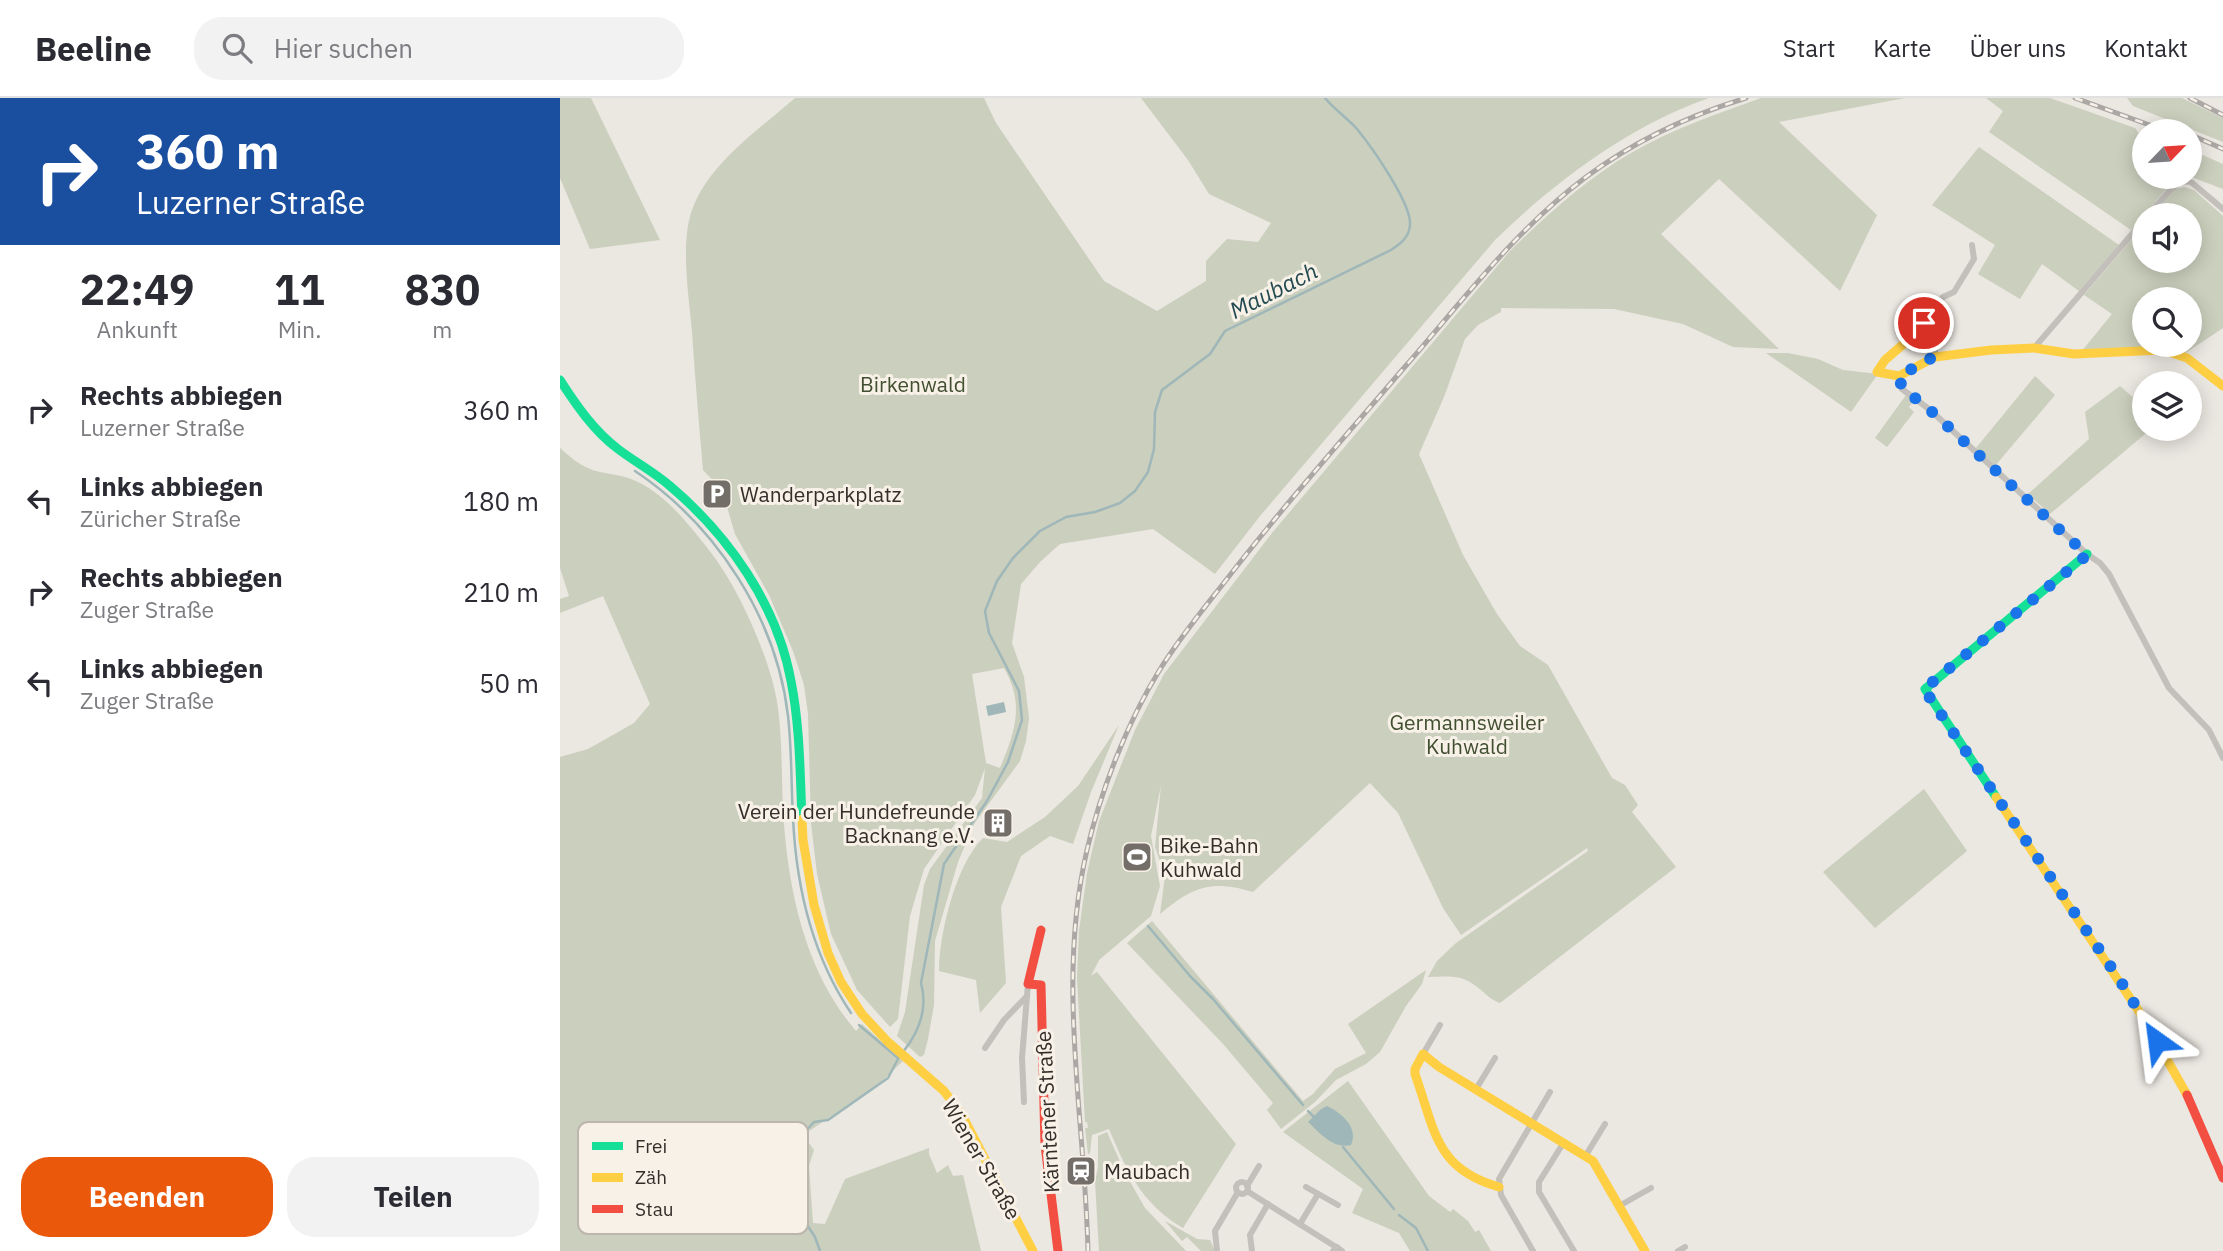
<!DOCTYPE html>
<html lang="de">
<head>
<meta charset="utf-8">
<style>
	:root { --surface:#fff; --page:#f2f2f3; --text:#2b2b33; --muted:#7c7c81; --line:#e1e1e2; --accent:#ea580c }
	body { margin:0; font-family:"IBM Plex Sans",sans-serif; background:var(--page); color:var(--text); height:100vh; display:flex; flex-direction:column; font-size:26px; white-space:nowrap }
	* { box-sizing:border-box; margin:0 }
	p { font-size:23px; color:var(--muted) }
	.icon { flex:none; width:38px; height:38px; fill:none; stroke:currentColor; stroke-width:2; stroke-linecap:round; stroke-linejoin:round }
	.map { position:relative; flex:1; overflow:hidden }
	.details { display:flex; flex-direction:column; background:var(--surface); width:560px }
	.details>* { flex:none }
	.hud { background:#1a4fa0; color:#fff; overflow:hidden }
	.needle { width:46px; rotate:65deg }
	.buttons { position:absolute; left:1572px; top:21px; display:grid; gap:14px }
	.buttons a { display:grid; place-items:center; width:70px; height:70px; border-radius:50%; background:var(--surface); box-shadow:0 4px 18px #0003; font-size:35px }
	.pin { position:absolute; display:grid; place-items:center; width:60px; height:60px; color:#fff; margin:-30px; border:4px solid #fff; border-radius:50%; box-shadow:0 2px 7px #0007 }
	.me { position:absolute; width:77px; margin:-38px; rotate:329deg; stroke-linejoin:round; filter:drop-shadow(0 0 5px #0008) }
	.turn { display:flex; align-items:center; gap:24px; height:147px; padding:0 21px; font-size:32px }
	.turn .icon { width:91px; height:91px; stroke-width:2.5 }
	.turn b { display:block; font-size:49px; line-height:60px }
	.eta { display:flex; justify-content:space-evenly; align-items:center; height:119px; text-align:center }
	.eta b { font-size:42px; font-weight:700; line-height:49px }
	.action { display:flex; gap:14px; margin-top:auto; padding:14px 21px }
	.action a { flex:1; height:80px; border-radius:28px; background:var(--accent); color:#fff; font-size:28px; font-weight:700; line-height:80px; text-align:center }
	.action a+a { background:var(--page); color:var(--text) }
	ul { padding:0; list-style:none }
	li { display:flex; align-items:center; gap:21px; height:91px; padding:0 21px }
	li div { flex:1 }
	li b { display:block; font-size:26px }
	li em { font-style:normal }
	header { display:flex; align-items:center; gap:42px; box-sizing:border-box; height:98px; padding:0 35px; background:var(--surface); border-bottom:2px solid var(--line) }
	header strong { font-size:33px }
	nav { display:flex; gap:38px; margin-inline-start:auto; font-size:24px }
	.search { width:490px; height:63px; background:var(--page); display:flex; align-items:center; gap:18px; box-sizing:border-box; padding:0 24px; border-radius:28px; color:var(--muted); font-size:26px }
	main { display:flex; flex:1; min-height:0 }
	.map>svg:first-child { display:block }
</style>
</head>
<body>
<header>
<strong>Beeline</strong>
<div class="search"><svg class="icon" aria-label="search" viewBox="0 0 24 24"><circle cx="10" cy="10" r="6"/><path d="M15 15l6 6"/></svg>Hier suchen</div>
<nav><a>Start</a><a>Karte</a><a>Über uns</a><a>Kontakt</a></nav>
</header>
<main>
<section class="details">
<div class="hud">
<div class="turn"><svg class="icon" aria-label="right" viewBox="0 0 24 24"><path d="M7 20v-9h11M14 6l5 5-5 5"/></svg><div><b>360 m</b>Luzerner Straße</div></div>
</div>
<div class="eta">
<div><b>22:49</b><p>Ankunft</p></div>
<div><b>11</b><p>Min.</p></div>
<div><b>830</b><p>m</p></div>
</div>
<ul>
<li><svg class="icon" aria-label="right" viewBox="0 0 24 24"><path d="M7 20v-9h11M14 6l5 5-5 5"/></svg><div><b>Rechts abbiegen</b><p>Luzerner Straße</p></div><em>360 m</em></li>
<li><svg class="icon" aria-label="left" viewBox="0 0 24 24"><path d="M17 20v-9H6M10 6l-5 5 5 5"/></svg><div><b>Links abbiegen</b><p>Züricher Straße</p></div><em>180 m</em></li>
<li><svg class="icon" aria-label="right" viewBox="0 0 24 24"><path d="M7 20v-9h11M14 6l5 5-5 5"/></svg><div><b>Rechts abbiegen</b><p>Zuger Straße</p></div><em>210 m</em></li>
<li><svg class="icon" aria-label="left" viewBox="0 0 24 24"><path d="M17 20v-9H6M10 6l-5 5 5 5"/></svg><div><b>Links abbiegen</b><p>Zuger Straße</p></div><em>50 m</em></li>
</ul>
<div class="action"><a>Beenden</a><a>Teilen</a></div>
</section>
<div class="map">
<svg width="1663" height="1153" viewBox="0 0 1663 1153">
	<rect width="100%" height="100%" fill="#ebe7e1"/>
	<g fill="#cbcfbd" fill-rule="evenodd">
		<path d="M 0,0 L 31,0 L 100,142 L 30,151 L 0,80 Z"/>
		<path d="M 235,0 L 424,0 L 436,25 L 544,183 L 597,213 L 646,183 L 646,163 L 667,141 L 698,144 L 711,125 L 649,96 L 628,62 L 581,0 L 1149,0 C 1067,29 996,83 935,142 L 700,418 L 655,476 L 593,431 L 500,446 L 481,463 L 461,486 L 452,545 L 464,579 L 469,620 L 466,643 L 460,663 L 414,726 L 398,764 L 375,843 L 374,907 L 368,941 L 364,957 L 360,959 L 337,938 L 345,914 L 364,787 L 370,771 L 422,700 L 425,670 L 415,697 L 364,771 L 350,818 L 338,921 L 330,929 L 297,892 L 271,836 L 257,776 L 251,725 L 248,616 L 244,587 L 233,553 L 209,497 L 175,436 L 162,392 L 143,372 C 139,326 135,280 132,234 C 129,198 119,140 134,107 C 153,62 200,31 235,0 ZM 444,570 C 465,606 455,634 440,670 L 426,665 L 412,576 Z"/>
		<path d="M 1201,0 L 1345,0 L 1219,24 L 1317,117 L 1280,193 L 1159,81 L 1101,136 L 1219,251 L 1173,249 L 1123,226 L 1054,211 L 941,210 L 941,214 L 918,227 L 905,241 L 884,299 L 859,356 L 903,457 L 937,516 L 960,548 L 988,567 L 1052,680 L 1065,687 L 1078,707 L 1072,714 L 1116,769 L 940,905 C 928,901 923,892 913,886 C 899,876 884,879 868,879 L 877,863 L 896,845 L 1028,753 L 1027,750 L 901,837 L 883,810 L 838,715 L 810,685 L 693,794 C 651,781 632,789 600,816 L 605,778 L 595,749 L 601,687 L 591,738 L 600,788 L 591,818 L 539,862 L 531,878 L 537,874 L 676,1046 L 623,1130 C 583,1107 566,1072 549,1031 L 532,1037 L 530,1055 L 528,1056 L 525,1030 L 528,1030 L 527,1024 L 525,1024 L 517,880 L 519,833 L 527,775 L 539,723 L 575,632 L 604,576 L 712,435 L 950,153 C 987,117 1026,81 1071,55 C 1112,31 1157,16 1201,0 Z"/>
		<path d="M 1426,0 L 1490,0 L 1575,30 L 1584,43 L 1584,79 L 1614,79 L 1614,82 L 1571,132 L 1429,34 L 1443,13 Z"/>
		<path d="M 1567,0 L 1622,0 L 1663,20 L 1663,44 L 1573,8 Z"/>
		<path d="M 1419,49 L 1559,147 L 1519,193 L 1482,166 L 1460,201 L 1418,176 L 1435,147 L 1372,107 Z"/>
		<path d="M 1629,51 L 1663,66 L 1663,91 L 1629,78 Z"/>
		<path d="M 1624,89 L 1634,92 L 1663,118 L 1663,230 L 1624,256 L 1521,254 L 1552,216 L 1524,197 L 1584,127 L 1584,163 L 1629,163 L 1629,117 L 1592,117 L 1615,91 ZM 1584,201 L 1629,201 L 1629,247 L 1584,247 Z"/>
		<path d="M 1206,255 L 1228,255 L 1258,261 L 1283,272 L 1318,276 L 1291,314 Z"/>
		<path d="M 1475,278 L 1495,297 L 1435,368 L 1416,350 Z"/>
		<path d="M 1560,288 L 1584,309 L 1584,331 L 1591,331 L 1490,416 L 1468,396 L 1529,341 L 1525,314 Z"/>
		<path d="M 1346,297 L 1353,304 L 1349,309 L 1354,314 L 1327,349 L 1315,340 Z"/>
		<path d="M 0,350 C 9,358 18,366 30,371 C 43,376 58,376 71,381 C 104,393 131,429 152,456 C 180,493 212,564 218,610 C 223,649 221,688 224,727 C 230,800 247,876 296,933 L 302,926 L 343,963 L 317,988 L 243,1037 L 254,1052 L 249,1068 L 253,1125 L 265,1126 L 285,1081 L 369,1050 L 369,1056 L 377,1075 L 388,1067 L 393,1078 L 403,1077 L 421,1153 L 0,1153 L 0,659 L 28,651 L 74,625 L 90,606 L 43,498 L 0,515 L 0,501 L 9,498 L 0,470 ZM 40,1067 L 81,1084 L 118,1085 L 145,1069 L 148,1084 L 88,1116 Z"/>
		<path d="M 559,627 L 531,694 L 513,746 L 490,738 L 461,758 L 441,809 L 446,885 L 420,915 L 416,882 L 379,873 C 379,836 396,766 423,740 L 447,744 L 485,719 L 518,688 Z"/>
		<path d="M 1364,691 L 1407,753 L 1315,830 L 1263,774 Z"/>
		<path d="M 592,823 L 743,1003 L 753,996 L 775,971 L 806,955 L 788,926 L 866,872 L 862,886 L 846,908 L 820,954 L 806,966 L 776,982 L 755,1004 L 721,1031 L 707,1012 L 713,1005 L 664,947 L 567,845 Z"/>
		<path d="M 788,983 L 869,1098 L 890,1114 L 893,1111 L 908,1123 L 915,1134 L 919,1132 L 931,1153 L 850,1153 L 839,1135 L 792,1115 L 803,1091 L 723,1034 Z"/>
		<path d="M 547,1034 L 564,1073 L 585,1110 L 626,1153 L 539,1153 L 535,1083 L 538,1070 L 538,1038 Z"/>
		<path d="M 605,1123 L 637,1141 L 650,1142 L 655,1153 L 641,1153 L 627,1139 L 622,1143 Z"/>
	</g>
	<g fill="#9fb7b9">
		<path d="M 444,604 L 446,614 L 428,618 L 426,608 Z"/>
		<path d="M 767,1008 C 782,1015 799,1030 791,1047 C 773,1051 761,1036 748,1024 L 761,1011 Z"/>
	</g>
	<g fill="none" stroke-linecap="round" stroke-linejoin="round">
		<g stroke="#9fb7b9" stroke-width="2.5">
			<path d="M 75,373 C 156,427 217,521 228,618 C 232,652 231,686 233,719 C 236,788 252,857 291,915"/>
			<path d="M 588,828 L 630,878 L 653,901 L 743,1007"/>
			<path d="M 299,927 L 338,960"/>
			<path d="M 343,954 C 359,934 368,910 361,885 L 384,766 L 427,703 L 448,664 L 462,622 L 459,593 L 429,535 L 425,513 L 437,483 L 453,460 L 480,433 L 506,419 L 535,414 L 560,405 L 575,393 L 588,374 L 594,351 L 595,314 L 602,292 L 650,256 L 665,233 L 831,152 C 840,146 849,140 850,127 C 852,106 811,48 797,31 C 787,20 774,11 765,0"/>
			<path d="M 748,1013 L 754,1019"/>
			<path d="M 783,1049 L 834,1111"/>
			<path d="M 839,1117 L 856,1130 L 868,1153"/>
			<path d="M 260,1153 L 255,1139 L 236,1110 L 236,1100 L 246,1050 L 243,1040 L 244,1035 L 254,1024 L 268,1022 L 328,980 L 339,959"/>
		</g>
		<g stroke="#c3bfba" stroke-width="6">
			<path d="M 1588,117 L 1612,90 L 1622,83 L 1631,84 L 1663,111"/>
			<path d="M 1474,250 L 1584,122"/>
			<path d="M 1375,259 L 1375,248 L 1362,230 L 1383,199 L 1394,194 L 1414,161 L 1412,147"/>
			<path d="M 1339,278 L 1342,291 L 1369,311 L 1527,456 L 1540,465 L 1549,476 L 1609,590 L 1649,632 L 1663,660"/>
			<path d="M 425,950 L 444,922 L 467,898"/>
			<path d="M 863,956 L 880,927"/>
			<path d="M 916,991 L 935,960"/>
			<path d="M 464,1004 L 462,960 L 468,886"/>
			<path d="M 1004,1044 L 979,1084 L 979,1094 L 1014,1153"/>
			<path d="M 1026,1057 L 1045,1026"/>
			<circle cx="682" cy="1090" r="6"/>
			<path d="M 687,1088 L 699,1068"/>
			<path d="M 746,1089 L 778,1107"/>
			<path d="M 687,1093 L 776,1149"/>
			<path d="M 1059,1108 L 1091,1090"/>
			<path d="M 740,1126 L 758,1096"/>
			<path d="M 657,1153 L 655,1133 L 678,1094"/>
			<path d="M 692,1153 L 690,1137 L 708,1106"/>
			<path d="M 773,1153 L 777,1149 L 782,1153"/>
			<path d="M 973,1153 L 941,1097 L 939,1081 L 990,994"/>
			<path d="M 1118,1153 L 1125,1149"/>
		</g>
		<g stroke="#16e098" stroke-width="9">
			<path d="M 0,282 C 16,307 34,333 58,351 C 75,364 94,374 110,388 C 168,437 217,506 231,583 C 240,628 240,675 242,721"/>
			<path d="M 1436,699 L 1365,591 L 1527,456"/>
		</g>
		<g stroke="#ffcf43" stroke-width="9">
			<path d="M 1362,230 L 1325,262 L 1317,274 L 1339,278 L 1375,259 L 1431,252 L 1474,250 L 1514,256 L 1603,252 L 1627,260 L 1663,288"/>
			<path d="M 1436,699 L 1584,921 L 1627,997"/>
			<path d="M 242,721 L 243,742 L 254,807 L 268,855 L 281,884 L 302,916 L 328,944 L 384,993 L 402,1017 L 473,1153"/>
			<path d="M 939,1089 C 875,1071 875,1032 855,976 L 855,971 L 863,956 L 879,969 L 1033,1063 L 1085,1153"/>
		</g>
		<g stroke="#f24e42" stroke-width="9">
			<path d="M 481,832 L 468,886 L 481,887 L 485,1047 L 498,1153"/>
			<path d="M 1627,997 L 1663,1080"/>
		</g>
		<g stroke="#aba7a4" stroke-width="5">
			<g id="rail">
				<path d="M 1515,0 L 1606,33"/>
				<path d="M 1630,0 L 1663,17"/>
				<path d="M 1629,36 L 1663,51"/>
				<path d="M 528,1153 C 525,1020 496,884 527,752 C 541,692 567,625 599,573 C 618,542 641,514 663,486 C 720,412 782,342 843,271 C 901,205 954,133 1026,79 C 1073,44 1130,17 1186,0"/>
			</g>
		</g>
		<use href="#rail" stroke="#f7f1e8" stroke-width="2.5" stroke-dasharray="8" stroke-linecap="butt"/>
	</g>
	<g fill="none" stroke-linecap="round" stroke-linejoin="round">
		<path stroke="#1a73e8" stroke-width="12" stroke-dasharray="0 21.6" d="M 1364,225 L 1362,230 L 1375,248 L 1375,258 L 1339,278 L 1342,290 L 1369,311 L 1527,457 L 1364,591 L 1561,884 L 1597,943"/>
	</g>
	<defs>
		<g id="parking-square" transform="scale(1.575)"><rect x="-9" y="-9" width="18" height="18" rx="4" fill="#746e69" stroke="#f7f1e8"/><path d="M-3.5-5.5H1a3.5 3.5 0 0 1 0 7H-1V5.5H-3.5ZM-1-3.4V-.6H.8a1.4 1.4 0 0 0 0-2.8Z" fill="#fff"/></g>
		<g id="building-square" transform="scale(1.575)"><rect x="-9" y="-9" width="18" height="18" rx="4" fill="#746e69" stroke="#f7f1e8"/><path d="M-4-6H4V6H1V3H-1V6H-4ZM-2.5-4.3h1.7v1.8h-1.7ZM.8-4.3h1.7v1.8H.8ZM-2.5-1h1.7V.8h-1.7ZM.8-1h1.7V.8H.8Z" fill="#fff"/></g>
		<g id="stadium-square" transform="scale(1.575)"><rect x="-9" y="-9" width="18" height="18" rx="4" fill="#746e69" stroke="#f7f1e8"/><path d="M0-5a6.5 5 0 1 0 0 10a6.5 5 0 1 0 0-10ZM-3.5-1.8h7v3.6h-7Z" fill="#fff"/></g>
		<g id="station-square" transform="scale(1.575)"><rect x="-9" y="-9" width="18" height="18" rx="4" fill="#746e69" stroke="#f7f1e8"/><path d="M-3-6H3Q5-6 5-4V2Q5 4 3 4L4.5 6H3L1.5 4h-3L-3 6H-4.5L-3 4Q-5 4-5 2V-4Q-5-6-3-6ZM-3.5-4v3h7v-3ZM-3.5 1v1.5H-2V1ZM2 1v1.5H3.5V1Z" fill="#fff"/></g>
	</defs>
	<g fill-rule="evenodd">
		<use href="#parking-square" x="157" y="396"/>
		<use href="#building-square" x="438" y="725"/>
		<use href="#stadium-square" x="577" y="759"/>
		<use href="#station-square" x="521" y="1073"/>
	</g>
	<g text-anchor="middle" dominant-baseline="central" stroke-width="6" stroke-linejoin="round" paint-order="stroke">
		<g font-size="21" fill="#414f30" stroke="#f7f1e8">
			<text x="353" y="286">Birkenwald</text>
			<text x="907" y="624">Germannsweiler<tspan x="907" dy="24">Kuhwald</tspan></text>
		</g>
		<g font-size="21" fill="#342d29" stroke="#f7f1e8" text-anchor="start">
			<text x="180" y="396">Wanderparkplatz</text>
			<text x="415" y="713" text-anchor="end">Verein der Hundefreunde<tspan x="415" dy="24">Backnang e.V.</tspan></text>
			<text x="600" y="747">Bike-Bahn<tspan x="600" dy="24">Kuhwald</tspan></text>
			<text x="544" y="1073">Maubach</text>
		</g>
		<g font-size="21" fill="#342d29" stroke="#f7f1e8">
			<text transform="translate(487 1014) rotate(-93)">Kärntener Straße</text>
			<text transform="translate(422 1061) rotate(60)">Wiener Straße</text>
		</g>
		<g font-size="23" font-style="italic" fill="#234a50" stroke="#f7f1e8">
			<text transform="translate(713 192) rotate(-27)">Maubach</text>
		</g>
	</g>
	<rect x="18" y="1024" width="230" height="112" rx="10" fill="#f7f1e8" stroke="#bcb6af" stroke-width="2"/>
	<rect x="32" y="1044" width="31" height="8" fill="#16e098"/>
	<rect x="32" y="1075" width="31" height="9" fill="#ffcf43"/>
	<rect x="32" y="1107" width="31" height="8" fill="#f24e42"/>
	<g font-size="19" fill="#342d29">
		<text x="75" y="1055">Frei</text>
		<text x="75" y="1086">Zäh</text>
		<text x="75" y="1118">Stau</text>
	</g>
</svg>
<div class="buttons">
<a><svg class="needle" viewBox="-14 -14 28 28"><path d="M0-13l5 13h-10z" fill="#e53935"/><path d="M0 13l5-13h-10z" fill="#7c7c81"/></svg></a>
<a><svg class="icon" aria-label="sound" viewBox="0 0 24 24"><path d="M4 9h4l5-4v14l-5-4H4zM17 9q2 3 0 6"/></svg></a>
<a><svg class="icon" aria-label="search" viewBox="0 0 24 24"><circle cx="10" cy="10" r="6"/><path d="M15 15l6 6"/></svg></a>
<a><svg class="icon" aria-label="layers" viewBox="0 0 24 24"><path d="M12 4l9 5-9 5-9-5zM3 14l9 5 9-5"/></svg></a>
</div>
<div class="pin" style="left:1364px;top:225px;background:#d93025"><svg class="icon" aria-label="arrive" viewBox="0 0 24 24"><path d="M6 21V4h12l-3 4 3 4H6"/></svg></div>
<svg class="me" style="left:1597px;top:943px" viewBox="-20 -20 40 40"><path d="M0-17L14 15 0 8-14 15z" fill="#1a73e8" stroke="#fff" stroke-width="4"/></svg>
</div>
</main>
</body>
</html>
